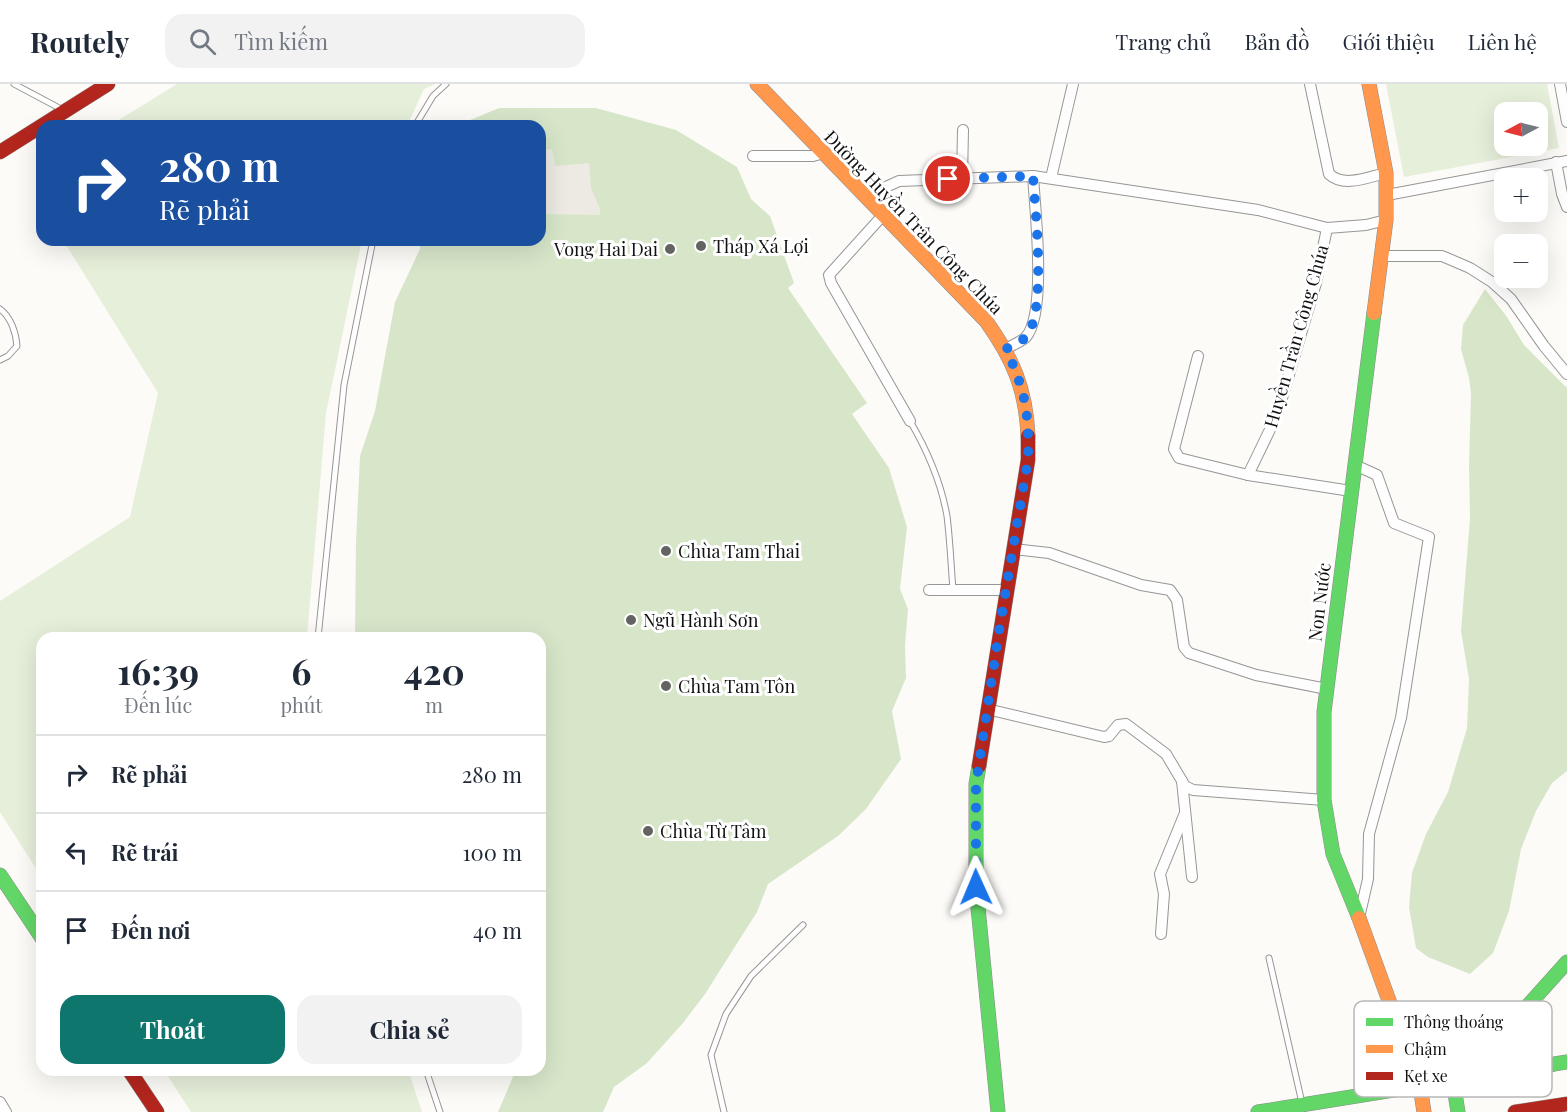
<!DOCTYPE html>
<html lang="vi">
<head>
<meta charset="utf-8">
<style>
	:root { --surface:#fff; --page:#f2f2f3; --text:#1f2937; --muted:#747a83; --line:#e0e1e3; --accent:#0f766e }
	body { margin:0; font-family:"Playfair Display",serif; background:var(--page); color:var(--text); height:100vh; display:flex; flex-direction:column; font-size:22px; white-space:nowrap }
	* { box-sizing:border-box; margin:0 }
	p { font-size:20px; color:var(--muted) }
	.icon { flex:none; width:33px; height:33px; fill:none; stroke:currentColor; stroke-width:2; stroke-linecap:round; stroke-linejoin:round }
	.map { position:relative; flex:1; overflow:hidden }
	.sheet { position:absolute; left:36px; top:548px; width:510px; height:444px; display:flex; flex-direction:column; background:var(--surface); border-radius:18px; box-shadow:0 6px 24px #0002 }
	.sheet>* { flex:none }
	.hud { position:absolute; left:36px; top:36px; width:510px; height:126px; border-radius:18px; box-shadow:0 6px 24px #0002; background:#1a4fa0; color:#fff; overflow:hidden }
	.needle { width:39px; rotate:263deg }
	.tools { position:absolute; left:1494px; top:18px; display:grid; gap:12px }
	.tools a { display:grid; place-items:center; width:54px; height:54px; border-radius:12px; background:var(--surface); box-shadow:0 6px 24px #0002; font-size:30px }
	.pin { position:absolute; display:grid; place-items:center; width:51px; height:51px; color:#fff; margin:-26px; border:3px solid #fff; border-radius:50%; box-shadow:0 2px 6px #0007 }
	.me { position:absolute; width:66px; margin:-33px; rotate:359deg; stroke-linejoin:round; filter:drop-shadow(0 0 4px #0008) }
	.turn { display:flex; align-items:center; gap:21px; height:126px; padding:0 24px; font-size:27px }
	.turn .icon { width:78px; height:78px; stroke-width:2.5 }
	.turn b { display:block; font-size:42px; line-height:51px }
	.eta { display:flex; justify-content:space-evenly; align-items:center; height:102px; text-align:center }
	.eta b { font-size:36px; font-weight:700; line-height:42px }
	.primary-button { display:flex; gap:12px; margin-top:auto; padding:12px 24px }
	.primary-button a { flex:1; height:69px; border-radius:18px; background:var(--accent); color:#fff; font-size:24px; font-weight:700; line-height:69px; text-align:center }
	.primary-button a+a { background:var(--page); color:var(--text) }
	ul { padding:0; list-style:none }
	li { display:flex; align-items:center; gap:18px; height:78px; padding:0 24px; border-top:2px solid var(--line) }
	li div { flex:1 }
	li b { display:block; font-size:22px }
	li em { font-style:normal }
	header { display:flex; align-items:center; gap:36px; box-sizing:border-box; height:84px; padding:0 30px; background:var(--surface); border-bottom:2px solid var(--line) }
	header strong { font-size:28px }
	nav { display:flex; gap:33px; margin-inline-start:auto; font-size:21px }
	.search { width:420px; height:54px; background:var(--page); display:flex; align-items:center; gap:15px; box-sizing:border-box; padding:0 21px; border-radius:18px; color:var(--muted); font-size:22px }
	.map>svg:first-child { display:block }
</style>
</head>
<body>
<header>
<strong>Routely</strong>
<div class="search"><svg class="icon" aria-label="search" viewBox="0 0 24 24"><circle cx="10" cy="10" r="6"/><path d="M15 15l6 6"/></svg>Tìm kiếm</div>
<nav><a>Trang chủ</a><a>Bản đồ</a><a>Giới thiệu</a><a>Liên hệ</a></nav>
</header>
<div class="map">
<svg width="1567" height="1028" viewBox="0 0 1567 1028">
	<rect width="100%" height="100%" fill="#fcfbf8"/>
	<g fill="#e6efda" fill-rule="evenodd">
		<path d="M 177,0 L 435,0 L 424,5 L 407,42 L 109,42 Z"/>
		<path d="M 1386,0 L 1547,0 L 1559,64 L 1404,93 ZM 1504,28 L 1538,28 L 1538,62 L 1504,62 Z"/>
		<path d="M 63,156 L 362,156 L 326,329 L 307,553 L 42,554 L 42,794 L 0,728 L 0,517 L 130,433 L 158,309 Z"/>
		<path d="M 164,986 L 408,986 L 422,1028 L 191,1028 Z"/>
	</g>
	<g fill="#d7e6c9">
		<path d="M 499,24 L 596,24 L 676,46 L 737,83 L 751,115 L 770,132 L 794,199 L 788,204 L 867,319 L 852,330 L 889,384 L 907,443 L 900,505 L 908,525 L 905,561 L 906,594 L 892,627 L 901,675 L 866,725 L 838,752 L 768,800 L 757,828 L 705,910 L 683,939 L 647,979 L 614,1003 L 603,1028 L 498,1028 L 513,993 L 509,986 L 540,986 L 540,554 L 355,554 L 356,458 L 360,372 L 375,327 L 395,218 L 420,165 L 421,156 L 540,156 L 540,42 L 456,42 Z"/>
		<path d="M 1485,205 L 1507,233 L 1524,261 L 1567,304 L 1567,687 L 1552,699 L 1536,727 L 1521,765 L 1509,827 L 1493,869 L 1470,890 L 1428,873 L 1416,864 L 1409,823 L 1412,789 L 1426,750 L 1448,708 L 1467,644 L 1469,595 L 1461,547 L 1470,434 L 1469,382 L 1471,309 L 1469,294 L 1461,265 L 1463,241 Z"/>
	</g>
	<path fill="#eceae3" d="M 552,65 L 555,82 L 589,79 L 591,104 L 600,125 L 600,131 L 543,130 L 540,67 Z"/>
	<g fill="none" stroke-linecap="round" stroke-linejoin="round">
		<g stroke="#979695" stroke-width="7">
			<g id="lane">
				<path d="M 14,0 L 63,26"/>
				<path d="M 415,42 L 433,12 L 446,0"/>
				<path d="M 0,225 C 11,233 16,249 17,262 L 8,272 L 0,276"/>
				<path d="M 910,337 C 927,366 941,398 947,432 C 950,456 951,481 953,506"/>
				<path d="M 318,554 L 344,301 L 373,156"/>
				<path d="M 1269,874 L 1302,1019"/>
				<path d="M 426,986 L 440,1028"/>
				<path d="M 724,1028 L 711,971 L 726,930 L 751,892 L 803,841"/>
			</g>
		</g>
		<g stroke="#979695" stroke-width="12">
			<g id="street">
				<path d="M 1310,0 L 1329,90 C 1344,104 1368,93 1386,89"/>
				<path d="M 1560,0 L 1567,38"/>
				<path d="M 753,72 L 813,72 L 824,69"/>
				<path d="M 1556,78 L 1562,110 L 1567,123"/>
				<path d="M 962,94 L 963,46"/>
				<path d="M 1051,94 L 1073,0"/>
				<path d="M 1387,111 L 1567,77"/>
				<path d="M 866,112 L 899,97 L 1033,92 L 1258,126 L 1327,144 L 1366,141 L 1386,136"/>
				<path d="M 884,130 L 829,191 L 831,199 L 910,337"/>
				<path d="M 1382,172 L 1442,172 L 1470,184 L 1492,198 L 1511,215 L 1544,262 L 1567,290"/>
				<path d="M 1006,265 C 1012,261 1021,258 1026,253 C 1047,229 1035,125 1033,92"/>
				<path d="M 1198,272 L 1174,365 L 1179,374 L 1248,391 L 1351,407"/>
				<path d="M 1355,381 L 1377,391 L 1394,439 L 1429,453 L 1401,634 L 1369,750 L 1368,795 L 1359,834"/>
				<path d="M 1248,391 L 1277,331 L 1316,199 L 1327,144"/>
				<path d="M 1013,465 L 1049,469 L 1141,501 L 1170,506 L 1177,516 L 1184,563 L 1189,569 L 1256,591 L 1327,605"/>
				<path d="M 929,506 L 1006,506"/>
				<path d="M 987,625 L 1104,653 L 1109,652 L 1118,641 L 1126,640 L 1166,670 L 1185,702 L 1193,706 L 1324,716"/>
				<path d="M 1182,697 L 1192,793"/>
				<path d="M 1161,850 L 1164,810 L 1160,790 L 1185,729"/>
				<path d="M 0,1018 L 6,1028"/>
			</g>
		</g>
		<g stroke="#8d8d8c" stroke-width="15">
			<g id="fast">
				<path d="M 979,682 L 976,700 L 976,803 L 998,1028"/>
				<path d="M 0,791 L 42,854"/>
				<path d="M 1359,834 L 1333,770 L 1324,716 L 1324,628 L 1374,229"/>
				<path d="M 1525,927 C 1525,951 1530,968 1551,981"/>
				<path d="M 1453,997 L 1489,965 L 1567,878"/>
				<path d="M 1453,997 L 1458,1028"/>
				<path d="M 1258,1028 L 1567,978"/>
			</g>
		</g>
		<g stroke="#8d8d8c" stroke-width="15">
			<g id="slow">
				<path d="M 757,0 L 986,237 C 1013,275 1026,305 1028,352"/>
				<path d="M 1369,0 L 1386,89 L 1386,136 L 1374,229"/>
				<path d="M 1359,834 L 1420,1002 L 1424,1028"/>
			</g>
		</g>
		<g stroke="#8d8d8c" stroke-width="15">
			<g id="jam">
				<path d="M 0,68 L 108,0"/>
				<path d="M 979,682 L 1028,376 L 1028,352"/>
				<path d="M 129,986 L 157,1028"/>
				<path d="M 1515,1028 L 1567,1020"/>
			</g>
		</g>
		<use href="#lane" stroke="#fffefe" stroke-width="5"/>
		<use href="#street" stroke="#fffefe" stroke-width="10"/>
		<use href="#fast" stroke="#63d668" stroke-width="14"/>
		<use href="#slow" stroke="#ff974d" stroke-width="14"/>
		<use href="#jam" stroke="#b3261e" stroke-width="14"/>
	</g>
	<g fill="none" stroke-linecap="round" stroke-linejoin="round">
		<path stroke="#1a73e8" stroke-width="10" stroke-dasharray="0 18" d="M 948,95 L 1033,92 C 1035,125 1047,228 1026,253 C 1021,258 1012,261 1006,265 C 1026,308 1029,329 1028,376 L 1000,541 L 976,700 L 976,803"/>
	</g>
	<g fill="#636362" stroke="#fff" stroke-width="2">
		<circle cx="701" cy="162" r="6"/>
		<circle cx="670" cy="165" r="6"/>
		<circle cx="666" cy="467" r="6"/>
		<circle cx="631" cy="536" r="6"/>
		<circle cx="666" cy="602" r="6"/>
		<circle cx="648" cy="747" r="6"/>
	</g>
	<g text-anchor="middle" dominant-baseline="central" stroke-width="6" stroke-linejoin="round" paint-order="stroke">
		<g font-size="18" fill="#111" stroke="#fff">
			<text transform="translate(914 138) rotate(46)">Đường Huyền Trân Công Chúa</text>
			<text transform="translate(1296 252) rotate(-74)">Huyền Trần Công Chúa</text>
			<text transform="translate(1319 518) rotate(-83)">Non Nước</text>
		</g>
		<g font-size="18" fill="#111" stroke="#fff" text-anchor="start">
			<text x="713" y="162">Tháp Xá Lợi</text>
			<text x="658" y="165" text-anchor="end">Vong Hai Dai</text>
			<text x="678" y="467">Chùa Tam Thai</text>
			<text x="643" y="536">Ngũ Hành Sơn</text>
			<text x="678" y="602">Chùa Tam Tôn</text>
			<text x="660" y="747">Chùa Từ Tâm</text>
		</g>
	</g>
	<rect x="1354" y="917" width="198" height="96" rx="9" fill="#fff" stroke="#b8b8b8" stroke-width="1.5"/>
	<rect x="1366" y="934" width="27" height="8" fill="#63d668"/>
	<rect x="1366" y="961" width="27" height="8" fill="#ff974d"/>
	<rect x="1366" y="988" width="27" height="8" fill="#b3261e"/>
	<g font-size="16" fill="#111">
		<text x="1404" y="944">Thông thoáng</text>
		<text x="1404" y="971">Chậm</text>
		<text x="1404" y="998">Kẹt xe</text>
	</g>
</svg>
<div class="tools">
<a><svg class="needle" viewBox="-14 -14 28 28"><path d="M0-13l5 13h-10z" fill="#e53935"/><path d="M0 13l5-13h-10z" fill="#747a83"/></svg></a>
<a>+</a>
<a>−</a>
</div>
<div class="pin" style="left:948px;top:95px;background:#d93025"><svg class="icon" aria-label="arrive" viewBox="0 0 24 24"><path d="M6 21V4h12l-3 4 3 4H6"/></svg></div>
<svg class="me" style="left:976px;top:803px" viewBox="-20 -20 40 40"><path d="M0-17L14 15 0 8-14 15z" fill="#1a73e8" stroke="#fff" stroke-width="4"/></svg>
<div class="hud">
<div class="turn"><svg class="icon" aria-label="right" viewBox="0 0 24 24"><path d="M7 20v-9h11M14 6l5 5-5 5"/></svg><div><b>280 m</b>Rẽ phải</div></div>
</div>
<section class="sheet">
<div class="eta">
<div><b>16:39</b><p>Đến lúc</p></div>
<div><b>6</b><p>phút</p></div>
<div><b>420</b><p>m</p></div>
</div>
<ul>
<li><svg class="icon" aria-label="right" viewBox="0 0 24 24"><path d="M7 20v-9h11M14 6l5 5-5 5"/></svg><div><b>Rẽ phải</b></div><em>280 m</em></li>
<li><svg class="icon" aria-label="left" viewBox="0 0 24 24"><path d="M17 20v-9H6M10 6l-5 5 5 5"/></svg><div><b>Rẽ trái</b></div><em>100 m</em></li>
<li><svg class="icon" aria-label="arrive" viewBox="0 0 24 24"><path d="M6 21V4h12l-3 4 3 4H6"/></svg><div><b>Đến nơi</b></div><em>40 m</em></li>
</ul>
<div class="primary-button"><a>Thoát</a><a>Chia sẻ</a></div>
</section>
</div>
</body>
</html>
